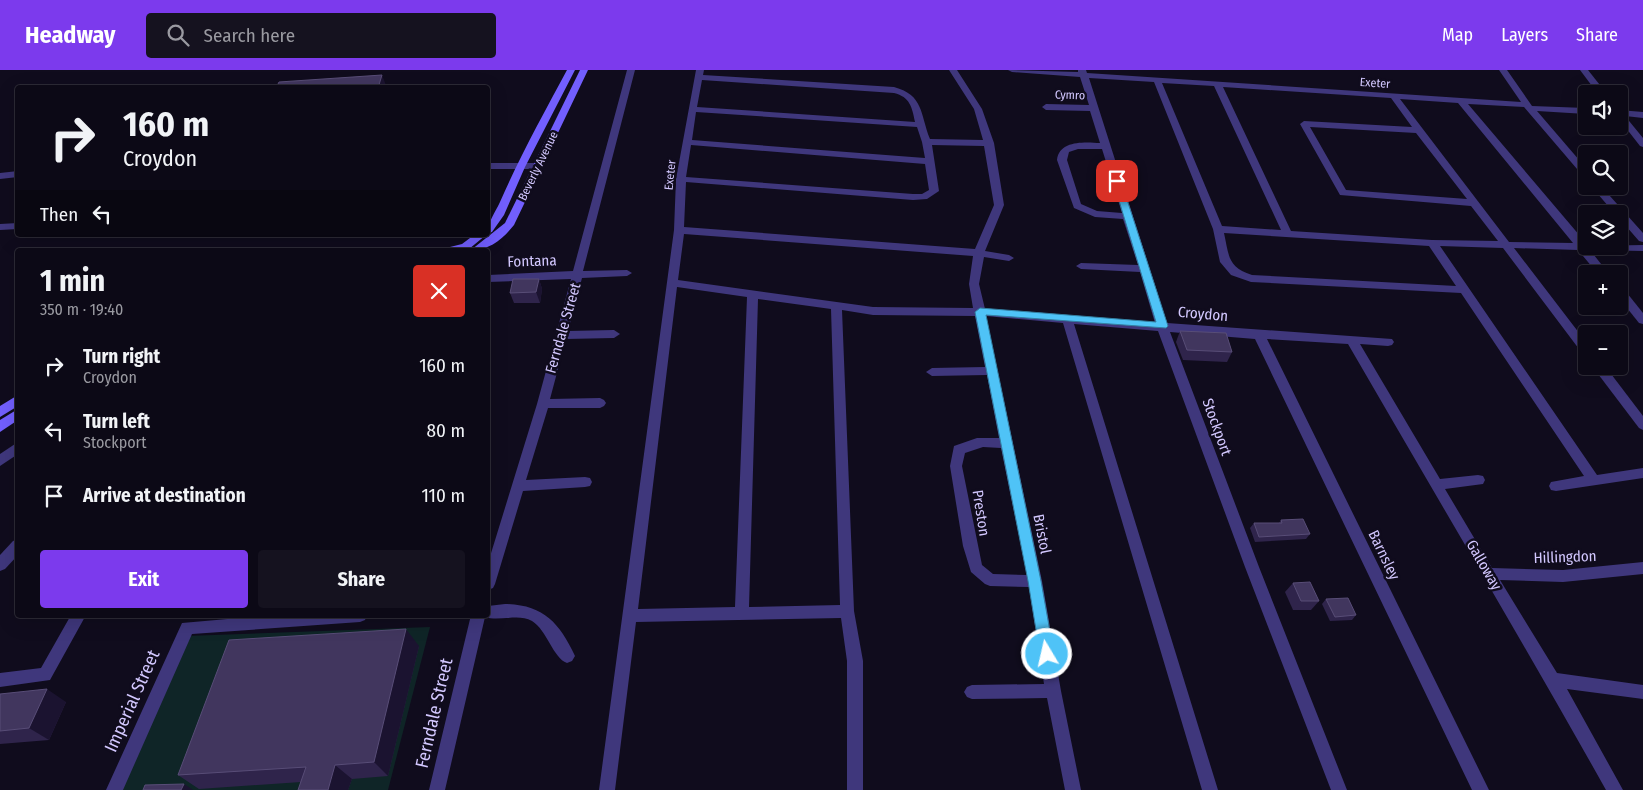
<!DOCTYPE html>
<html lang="en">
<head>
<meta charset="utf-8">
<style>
	:root { --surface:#0c0916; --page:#15121f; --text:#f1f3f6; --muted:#9a9aa1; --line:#2c2a35; --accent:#7c3aed }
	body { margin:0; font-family:"Fira Sans Condensed",sans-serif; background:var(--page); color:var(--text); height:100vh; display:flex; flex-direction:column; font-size:19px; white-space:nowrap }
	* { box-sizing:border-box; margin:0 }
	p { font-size:16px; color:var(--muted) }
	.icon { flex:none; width:28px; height:28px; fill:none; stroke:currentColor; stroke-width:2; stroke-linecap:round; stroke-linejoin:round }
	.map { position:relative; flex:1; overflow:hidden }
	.panel { position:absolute; left:15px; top:178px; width:475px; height:370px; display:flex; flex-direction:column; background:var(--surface); border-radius:5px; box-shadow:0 5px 20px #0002,0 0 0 1px var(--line) }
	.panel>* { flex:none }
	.top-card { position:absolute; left:15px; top:15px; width:475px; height:152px; border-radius:5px; box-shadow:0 5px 20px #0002,0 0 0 1px var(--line); background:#0c0916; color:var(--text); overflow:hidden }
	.controls { position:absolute; left:1578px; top:15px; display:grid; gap:10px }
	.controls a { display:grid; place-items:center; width:50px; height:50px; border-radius:5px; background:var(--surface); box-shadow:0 5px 20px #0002,0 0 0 1px var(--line); font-size:25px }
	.pin { position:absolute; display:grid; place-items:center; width:42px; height:42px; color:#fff; margin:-21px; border-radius:10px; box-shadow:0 2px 8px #0006 }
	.me { position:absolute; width:55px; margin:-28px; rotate:351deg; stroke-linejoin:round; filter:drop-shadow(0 0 4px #0008) }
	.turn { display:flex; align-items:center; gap:18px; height:105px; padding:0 25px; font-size:22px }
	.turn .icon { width:65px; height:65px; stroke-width:2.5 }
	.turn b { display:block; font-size:35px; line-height:42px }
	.then { display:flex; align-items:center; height:48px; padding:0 25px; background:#0003; gap:10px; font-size:19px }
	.round { display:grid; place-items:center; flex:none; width:52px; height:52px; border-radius:5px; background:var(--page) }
	.headline { display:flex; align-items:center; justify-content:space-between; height:85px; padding:0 25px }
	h1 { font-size:30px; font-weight:700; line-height:38px }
	.button { display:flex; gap:10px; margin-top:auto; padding:10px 25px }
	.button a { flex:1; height:58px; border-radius:5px; background:var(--accent); color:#fff; font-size:20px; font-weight:700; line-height:58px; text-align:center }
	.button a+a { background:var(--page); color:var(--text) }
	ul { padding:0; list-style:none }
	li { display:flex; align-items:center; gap:15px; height:65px; padding:0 25px }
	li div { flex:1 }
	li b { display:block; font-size:19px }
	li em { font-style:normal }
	header { display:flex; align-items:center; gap:30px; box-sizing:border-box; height:70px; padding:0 25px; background:var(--accent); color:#fff }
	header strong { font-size:24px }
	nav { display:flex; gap:28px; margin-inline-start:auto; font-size:18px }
	.search { width:350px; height:45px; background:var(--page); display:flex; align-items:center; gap:12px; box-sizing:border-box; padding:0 18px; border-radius:5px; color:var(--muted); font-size:19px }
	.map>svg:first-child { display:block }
</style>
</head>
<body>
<header>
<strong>Headway</strong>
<div class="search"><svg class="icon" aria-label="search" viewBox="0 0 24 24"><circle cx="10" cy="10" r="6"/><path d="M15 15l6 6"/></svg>Search here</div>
<nav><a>Map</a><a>Layers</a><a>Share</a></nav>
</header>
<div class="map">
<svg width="1643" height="720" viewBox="0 0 1643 720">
	<rect width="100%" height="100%" fill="#100c1d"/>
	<path fill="#0f2527" d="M 430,557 L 388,720 L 117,720 L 186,566 Z"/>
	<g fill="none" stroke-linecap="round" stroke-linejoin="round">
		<g fill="#3f377c" fill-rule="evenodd">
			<path d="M 627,0 L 635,0 L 583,201 L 627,200 L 632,203 L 627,206 L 582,208 L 568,261 L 614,260 L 620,264 L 614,268 L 566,269 L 550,329 L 600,328 L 604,330 L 606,333 L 604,336 L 600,338 L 548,338 L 526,410 L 585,407 L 590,408 L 592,412 L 590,416 L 585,417 L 523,421 L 495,514 L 493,518 L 488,520 L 488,493 L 537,334 L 571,209 L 488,212 L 488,205 L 573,201 Z"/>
			<path d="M 696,0 L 704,0 L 703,5 L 894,17 C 924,25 920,44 930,69 L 983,70 L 974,39 L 949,0 L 957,0 L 982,39 L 994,73 L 1004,135 L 985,181 L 1009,185 L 1014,188 L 1009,191 L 984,187 L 979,214 L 985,239 L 1155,253 L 1140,202 L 1081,199 L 1076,196 L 1081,193 L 1138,195 L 1123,149 L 1095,147 L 1074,138 L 1057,90 C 1059,70 1085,72 1100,73 L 1090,41 L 1046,40 L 1042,37 L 1046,34 L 1089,35 L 1080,7 L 1012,2 L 1008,0 L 1078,2 L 1078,0 L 1086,0 L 1087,3 L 1521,32 L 1499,0 L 1507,0 L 1532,36 L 1586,38 L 1586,44 L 1537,41 L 1586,98 L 1586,107 L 1583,106 L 1524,37 L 1468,34 L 1586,173 L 1586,176 L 1643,175 L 1643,181 L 1590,180 L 1609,204 L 1598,204 L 1578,180 L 1514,178 L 1586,272 L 1586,284 L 1582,283 L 1503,178 L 1440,176 L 1597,405 L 1643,398 L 1643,408 L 1556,421 L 1551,420 L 1549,416 L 1551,412 L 1584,406 L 1461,223 L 1251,212 L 1231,205 L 1220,192 L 1213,159 L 1154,12 L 1089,8 L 1167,253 L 1392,269 L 1394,272 L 1392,275 L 1388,276 L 1360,274 L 1440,409 L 1478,405 L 1483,406 L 1485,410 L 1483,414 L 1445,419 L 1492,498 L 1563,500 L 1643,492 L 1643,504 L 1563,512 L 1500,510 L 1557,603 L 1643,615 L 1643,629 L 1567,619 L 1623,720 L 1606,720 C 1522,570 1434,423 1348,274 L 1267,269 L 1489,720 L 1472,720 L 1255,269 L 1170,262 L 1259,497 L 1347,720 L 1331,720 L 1245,497 L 1158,261 L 1074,254 L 1218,720 L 1202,720 L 1063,253 L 986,246 L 1042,511 L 1061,621 L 1081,720 L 1065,720 L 1047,628 L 972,629 L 967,627 L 964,622 L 967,617 L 972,615 L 1044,614 L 1029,517 L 990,516 L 985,514 L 971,502 L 963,476 L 950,396 L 954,376 L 977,368 L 999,368 L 987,305 L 932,306 L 926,302 L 932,298 L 985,297 L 975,246 L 873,245 L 842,240 L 854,541 L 863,591 L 863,720 L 847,720 L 847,591 L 841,548 L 636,552 L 615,720 L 599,720 L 674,160 L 676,109 ZM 702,10 L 894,23 C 910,27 912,37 915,52 L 697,37 ZM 1162,13 L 1214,16 L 1281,160 L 1222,156 ZM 1223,17 L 1391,28 L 1412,57 L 1304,51 L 1300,54 L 1340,125 L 1471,136 L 1498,171 L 1432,170 L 1291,161 ZM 1400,29 L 1458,33 L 1573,173 L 1509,172 ZM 696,42 L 917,57 L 922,72 L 925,88 L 692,70 ZM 1310,57 L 1416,63 L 1467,129 L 1346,120 ZM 691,75 L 925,94 L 929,120 L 922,124 L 913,124 L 686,107 ZM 932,75 L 984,76 L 994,135 L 975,179 L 684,157 L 686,112 L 913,130 L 927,129 L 939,121 ZM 1078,79 L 1102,79 L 1122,143 L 1097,141 L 1081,134 L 1067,90 L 1069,82 ZM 1224,163 L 1429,176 L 1456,216 L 1252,205 C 1227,197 1229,185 1224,163 ZM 684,164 L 973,186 L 969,214 L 973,238 L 873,237 L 678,210 ZM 677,217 L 747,227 L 735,537 L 638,539 ZM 758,229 L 831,239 L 840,535 L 749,537 ZM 983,377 L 1001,378 L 1027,505 L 993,504 L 982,495 L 962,396 L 965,383 Z"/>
			<path d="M 1580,0 L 1588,0 L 1607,24 L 1598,24 Z"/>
			<path d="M 1619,40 L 1643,42 L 1643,48 L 1625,46 L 1643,68 L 1643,77 L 1640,76 L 1619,49 Z"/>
			<path d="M 488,93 L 538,93 L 543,96 L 538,99 L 488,99 Z"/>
			<path d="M 18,101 L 18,107 L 0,109 L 0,103 Z"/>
			<path d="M 1591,116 L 1601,116 L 1643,163 L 1643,172 L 1639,171 L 1619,148 L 1619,144 L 1615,144 Z"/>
			<path d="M 18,153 L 18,159 L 0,160 L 0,154 Z"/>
			<path d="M 1619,217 L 1623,218 L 1643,243 L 1643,254 L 1639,253 L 1619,228 Z"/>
			<path d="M 1592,296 L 1605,296 L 1643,346 L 1643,360 L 1639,358 Z"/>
			<path d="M 18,372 L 18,384 L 0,396 L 0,384 Z"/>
			<path d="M 18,469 L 18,485 L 5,499 L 0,501 L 0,485 L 13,471 Z"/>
			<path d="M 505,534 C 543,535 559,552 575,586 L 572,591 L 567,593 C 553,588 547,560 532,551 C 518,543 499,552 485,547 L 445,720 L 429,720 L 471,545 L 488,545 L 488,536 Z"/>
			<path d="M 71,545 L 86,545 L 50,610 L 0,617 L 0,603 L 41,598 Z"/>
			<path d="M 272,545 L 367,545 L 365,550 L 360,552 L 192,564 L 123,720 L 106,720 L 182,553 Z"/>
		</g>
		<g fill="#725ffe" fill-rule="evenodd">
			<path d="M 567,0 L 575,0 L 525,97 L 504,145 L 492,162 L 488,163 C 488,151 495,143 500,132 C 520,86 544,43 567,0 Z"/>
			<path d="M 580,0 L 588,0 L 514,155 C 502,170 490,180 471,180 L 505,153 Z"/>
			<path d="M 474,165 L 486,165 L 469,179 L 445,180 L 446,178 L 462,174 Z"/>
			<path d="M 18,325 L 18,336 L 0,347 L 0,336 Z"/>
			<path d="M 18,339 L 18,350 L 0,362 L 0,350 Z"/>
		</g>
	</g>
	<g fill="#2f244b">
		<path d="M 539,209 L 542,219 L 540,233 L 514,233 L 510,223 Z"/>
		<path d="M 1180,261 L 1232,282 L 1227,292 L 1183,290 L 1176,272 Z"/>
		<path d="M 1281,450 L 1310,464 L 1306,469 L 1255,472 L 1250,458 L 1254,453 L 1279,453 Z"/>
		<path d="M 1293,513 L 1319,531 L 1311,540 L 1293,540 L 1285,522 Z"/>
		<path d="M 1326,529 L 1356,545 L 1352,550 L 1330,551 L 1322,534 Z"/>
		<path d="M 419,576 L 388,706 L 352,709 L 348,720 L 298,720 L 301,712 L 199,719 L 178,705 Z"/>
		<path d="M 0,624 L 66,632 L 49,670 L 0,674 Z"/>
	</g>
	<g fill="#1b1330">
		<path d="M 382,5 L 387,18 L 378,18 Z"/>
		<path d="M 539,209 L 542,219 L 540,233 L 536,222 Z"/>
		<path d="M 406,559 L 419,576 L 388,706 L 374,692 Z"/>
		<path d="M 47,619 L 66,632 L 49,670 L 29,658 Z"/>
		<path d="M 335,695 L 352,709 L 348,720 L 328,720 Z"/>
		<path d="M 184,714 L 193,720 L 181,720 Z"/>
	</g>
	<g fill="#41365e" stroke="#584d77">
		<path d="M 382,5 L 378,18 L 276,18 L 279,12 Z"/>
		<path d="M 513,209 L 539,209 L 536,222 L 510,223 Z"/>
		<path d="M 1180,261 L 1226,263 L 1232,282 L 1187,280 Z"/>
		<path d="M 1303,449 L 1310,464 L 1259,467 L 1254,453 L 1282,453 L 1281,450 Z"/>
		<path d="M 1310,512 L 1319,531 L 1301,531 L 1293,513 Z"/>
		<path d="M 1348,528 L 1356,545 L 1335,547 L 1326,529 Z"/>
		<path d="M 406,559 L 374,692 L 335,695 L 328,720 L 298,720 L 306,697 L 178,705 L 229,570 Z"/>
		<path d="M 47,619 L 29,658 L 0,661 L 0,624 Z"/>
		<path d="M 184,714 L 181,720 L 143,720 L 145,715 Z"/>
	</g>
	<path fill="#4fc3f7" stroke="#337fa1" d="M 1117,108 L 1121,111 L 1168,256 L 1166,258 L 986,245 L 1041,511 L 1054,584 L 1052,589 L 1047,591 L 1042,589 L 1040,584 L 1028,511 L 975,242 L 980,238 L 1156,252 L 1113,111 Z"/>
	<g text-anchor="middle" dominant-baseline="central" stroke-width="5" stroke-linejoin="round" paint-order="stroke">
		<g font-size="12" fill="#d3c8ff" stroke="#100c1d">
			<text transform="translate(1375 13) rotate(4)">Exeter</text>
			<text transform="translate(1070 25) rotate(2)">Cymro</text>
			<text transform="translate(538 96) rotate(-64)">Beverly Avenue</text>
			<text transform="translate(670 105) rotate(-84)">Exeter</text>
		</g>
		<g font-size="15" fill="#d3c8ff" stroke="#100c1d">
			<text transform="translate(532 191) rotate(-2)">Fontana</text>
			<text transform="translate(1203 244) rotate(5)">Croydon</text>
			<text transform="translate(563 258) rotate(-74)">Ferndale Street</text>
			<text transform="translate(1217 357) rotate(70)">Stockport</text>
			<text transform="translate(981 443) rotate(81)">Preston</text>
			<text transform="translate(1042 464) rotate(79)">Bristol</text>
			<text transform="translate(1384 485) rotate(64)">Barnsley</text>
			<text transform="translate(1565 487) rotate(-2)">Hillingdon</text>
			<text transform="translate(1484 495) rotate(60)">Galloway</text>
		</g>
		<g font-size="18" fill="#d3c8ff" stroke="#100c1d">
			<text transform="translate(132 631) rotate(-66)">Imperial Street</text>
			<text transform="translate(434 643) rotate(-77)">Ferndale Street</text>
		</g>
	</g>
</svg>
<div class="controls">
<a><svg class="icon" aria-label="sound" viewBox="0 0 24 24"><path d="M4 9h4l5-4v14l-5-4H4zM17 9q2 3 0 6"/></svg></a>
<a><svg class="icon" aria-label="search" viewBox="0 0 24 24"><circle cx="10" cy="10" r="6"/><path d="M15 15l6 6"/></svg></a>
<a><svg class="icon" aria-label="layers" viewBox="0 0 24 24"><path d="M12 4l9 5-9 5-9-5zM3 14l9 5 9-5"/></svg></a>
<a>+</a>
<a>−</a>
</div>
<div class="pin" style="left:1117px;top:111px;background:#d93025"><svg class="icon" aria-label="arrive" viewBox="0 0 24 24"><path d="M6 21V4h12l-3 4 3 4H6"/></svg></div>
<svg class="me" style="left:1047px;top:584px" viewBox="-20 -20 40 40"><circle r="17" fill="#4fc3f7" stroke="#fff" stroke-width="3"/><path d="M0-11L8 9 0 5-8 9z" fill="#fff"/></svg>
<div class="top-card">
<div class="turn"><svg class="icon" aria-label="right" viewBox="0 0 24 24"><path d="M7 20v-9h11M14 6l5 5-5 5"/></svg><div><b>160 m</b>Croydon</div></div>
<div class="then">Then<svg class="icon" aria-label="left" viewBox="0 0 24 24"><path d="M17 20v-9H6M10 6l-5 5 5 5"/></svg></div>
</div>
<section class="panel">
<div class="headline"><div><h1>1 min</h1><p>350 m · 19:40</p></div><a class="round" style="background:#d93025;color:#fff"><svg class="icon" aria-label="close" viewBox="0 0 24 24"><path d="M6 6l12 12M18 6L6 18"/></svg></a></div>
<ul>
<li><svg class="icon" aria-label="right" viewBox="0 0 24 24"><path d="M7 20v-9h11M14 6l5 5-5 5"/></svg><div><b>Turn right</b><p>Croydon</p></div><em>160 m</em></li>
<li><svg class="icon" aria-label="left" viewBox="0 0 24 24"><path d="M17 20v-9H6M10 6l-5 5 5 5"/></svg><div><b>Turn left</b><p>Stockport</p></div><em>80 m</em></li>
<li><svg class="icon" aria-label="arrive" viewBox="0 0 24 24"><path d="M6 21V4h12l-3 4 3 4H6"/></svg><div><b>Arrive at destination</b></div><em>110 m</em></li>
</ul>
<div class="button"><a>Exit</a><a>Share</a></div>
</section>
</div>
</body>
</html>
